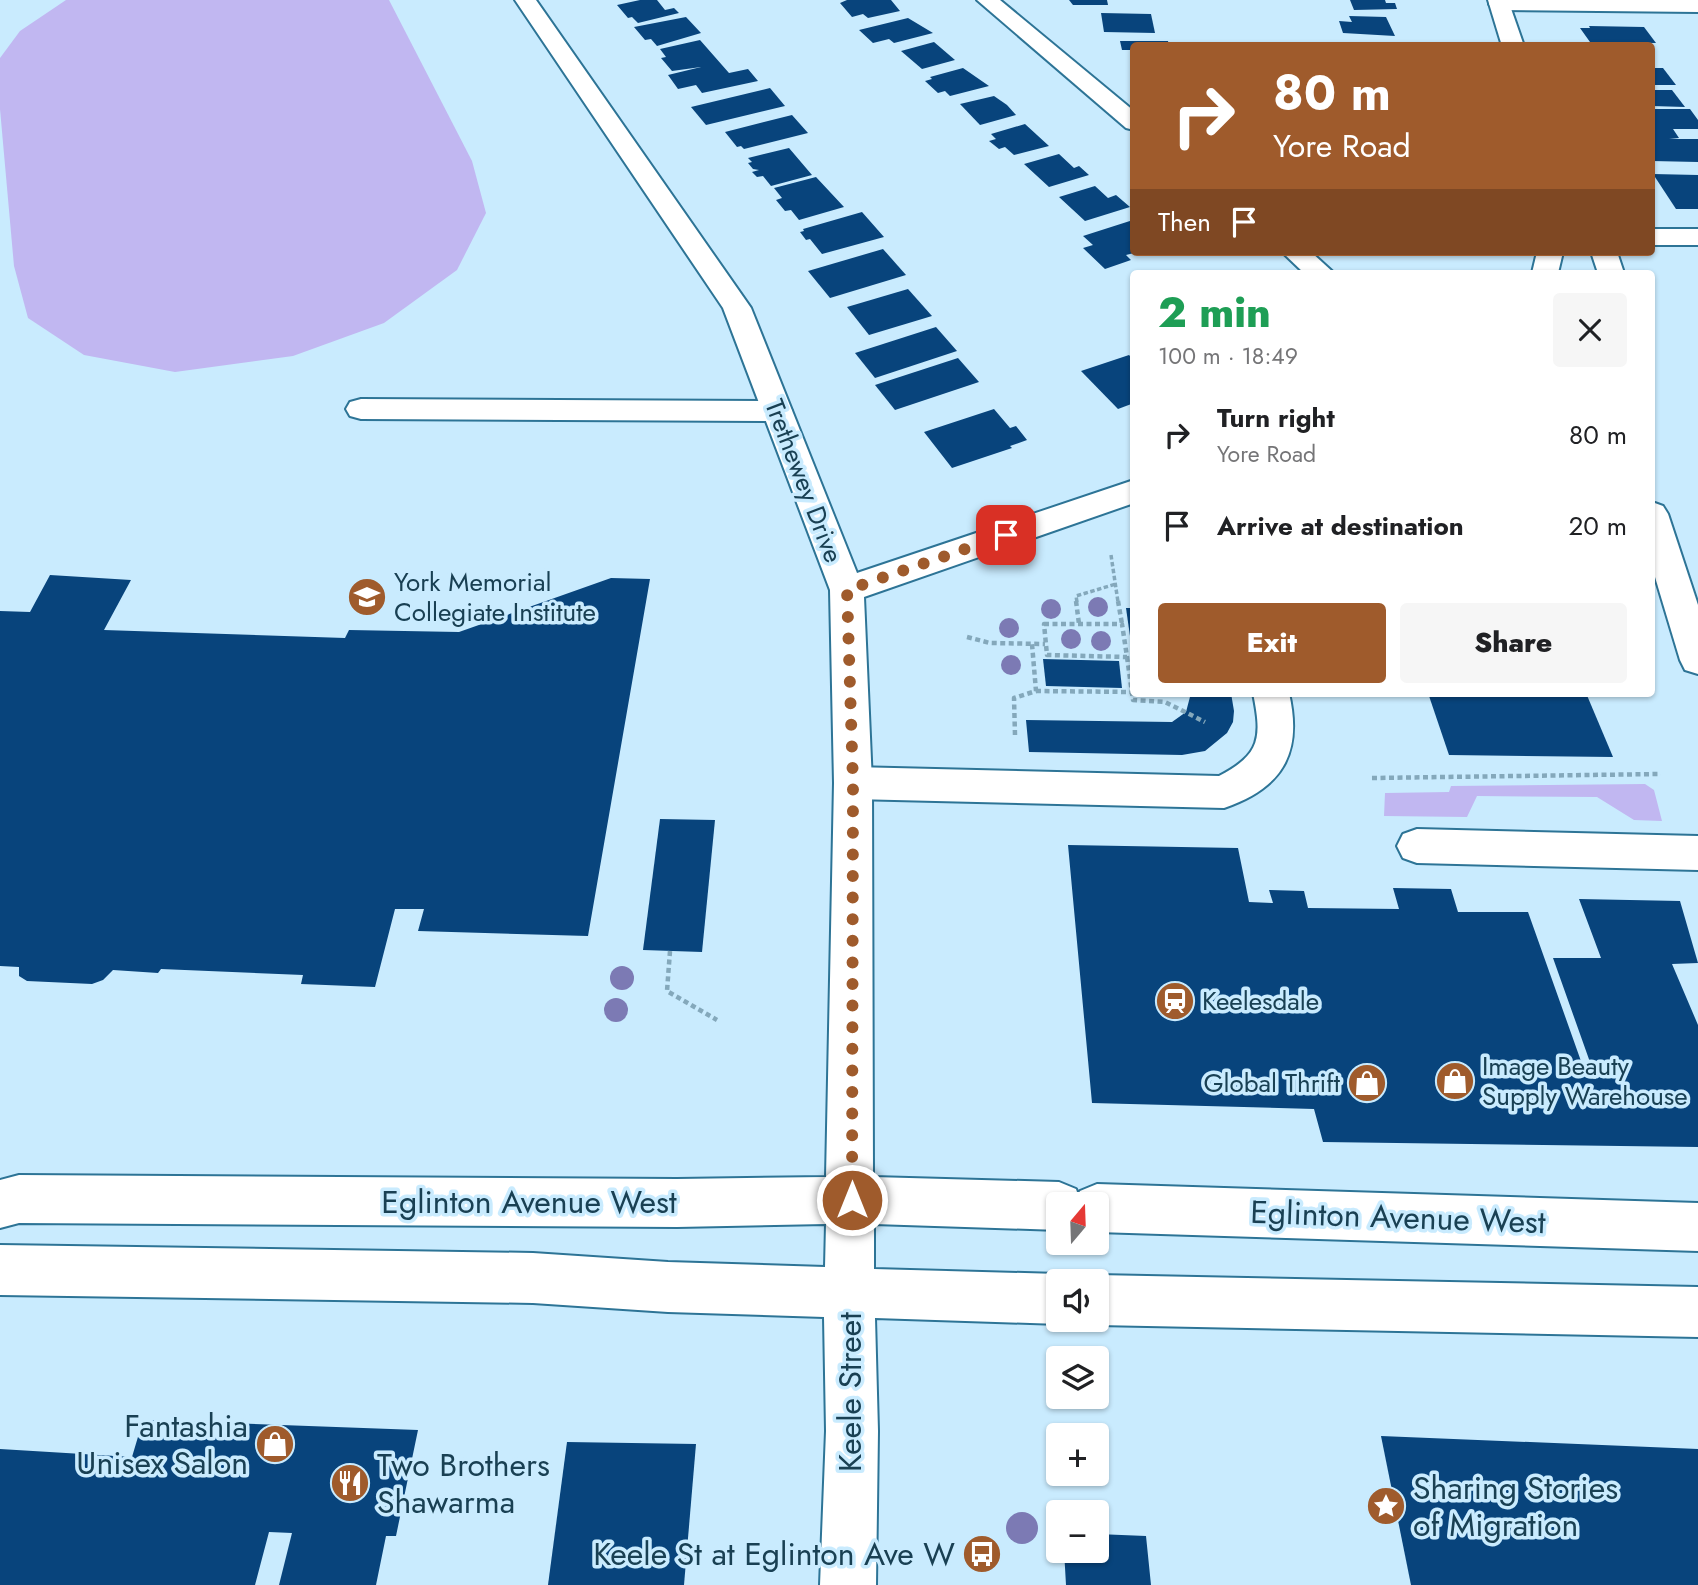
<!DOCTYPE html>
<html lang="en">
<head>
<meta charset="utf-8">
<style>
	:root { --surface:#fff; --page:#f6f6f6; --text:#202124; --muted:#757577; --accent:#9f5b2c }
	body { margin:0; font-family:Jost,sans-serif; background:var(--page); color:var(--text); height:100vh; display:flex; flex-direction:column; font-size:26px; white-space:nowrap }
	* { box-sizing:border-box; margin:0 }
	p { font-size:23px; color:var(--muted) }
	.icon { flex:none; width:38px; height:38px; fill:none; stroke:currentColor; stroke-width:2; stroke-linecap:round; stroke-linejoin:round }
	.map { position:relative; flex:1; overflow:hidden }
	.side { position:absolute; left:1130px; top:270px; width:525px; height:427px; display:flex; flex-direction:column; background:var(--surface); border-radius:7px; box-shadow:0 2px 5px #0004 }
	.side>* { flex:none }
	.banner { position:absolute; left:1130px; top:42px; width:525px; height:214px; border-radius:7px; box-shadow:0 2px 5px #0004; background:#9f5b2c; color:#fff; overflow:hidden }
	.needle { width:46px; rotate:19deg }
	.controls { position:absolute; left:1046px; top:1192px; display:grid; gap:14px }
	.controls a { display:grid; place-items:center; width:63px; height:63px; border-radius:7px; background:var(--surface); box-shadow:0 2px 5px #0004; font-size:35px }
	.pin { position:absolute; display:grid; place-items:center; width:60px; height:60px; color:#fff; margin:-30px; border-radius:14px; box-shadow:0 4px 10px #0006 }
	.me { position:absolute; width:77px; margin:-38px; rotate:0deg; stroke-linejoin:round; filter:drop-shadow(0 0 5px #0008) }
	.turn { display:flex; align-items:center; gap:24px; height:147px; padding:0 28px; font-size:32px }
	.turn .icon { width:91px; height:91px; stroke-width:2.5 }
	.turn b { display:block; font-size:49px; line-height:60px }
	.then { display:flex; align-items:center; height:66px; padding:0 28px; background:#0003; gap:14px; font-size:26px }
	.round { display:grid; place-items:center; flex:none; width:74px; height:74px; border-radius:7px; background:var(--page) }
	.head { display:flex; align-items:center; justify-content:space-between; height:119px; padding:0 28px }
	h1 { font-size:42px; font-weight:800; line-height:52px; color:#1e9e55 }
	.button { display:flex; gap:14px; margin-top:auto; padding:14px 28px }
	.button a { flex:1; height:80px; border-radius:7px; background:var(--accent); color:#fff; font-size:28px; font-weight:800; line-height:80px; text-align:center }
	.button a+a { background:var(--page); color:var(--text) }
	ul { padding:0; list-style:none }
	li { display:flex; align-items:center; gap:21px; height:91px; padding:0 28px }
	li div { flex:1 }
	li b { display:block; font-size:26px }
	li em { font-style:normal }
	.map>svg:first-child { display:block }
</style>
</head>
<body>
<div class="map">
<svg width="1698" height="1585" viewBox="0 0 1698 1585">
	<rect width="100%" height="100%" fill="#c9ebfe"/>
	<g fill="#c1b7f1">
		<path d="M 66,0 L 389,0 L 472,161 L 486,213 L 457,270 L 384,323 L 293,356 L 175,372 L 84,355 L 28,318 L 14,266 L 0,109 L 0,58 L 20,31 Z"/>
		<path d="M 1645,784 L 1654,790 L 1662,821 L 1634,820 L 1597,797 L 1477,796 L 1467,817 L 1384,816 L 1385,793 L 1449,792 L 1451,786 Z"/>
	</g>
	<g fill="#08447c">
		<path d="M 640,0 L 657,0 L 665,10 L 674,8 L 679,13 L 638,23 L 632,17 L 628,18 L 617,5 Z"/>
		<path d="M 847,0 L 891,0 L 900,11 L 868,18 L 863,14 L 852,17 L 840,3 Z"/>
		<path d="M 1069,0 L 1107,0 L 1108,5 L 1073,5 Z"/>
		<path d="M 1350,0 L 1385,0 L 1386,3 L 1395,3 L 1397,9 L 1354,10 Z"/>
		<path d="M 1101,13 L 1151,14 L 1155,33 L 1104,32 Z"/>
		<path d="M 1349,16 L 1386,17 L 1395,36 L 1343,33 L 1339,21 L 1352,22 Z"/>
		<path d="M 686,17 L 701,33 L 657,46 L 651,39 L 645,40 L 634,27 Z"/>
		<path d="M 908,18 L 933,33 L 894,43 L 889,39 L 873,43 L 859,30 Z"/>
		<path d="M 1589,26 L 1644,27 L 1656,43 L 1590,42 L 1580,28 L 1590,28 Z"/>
		<path d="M 700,40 L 729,73 L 748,69 L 758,81 L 702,93 L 696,85 L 678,89 L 668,75 L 701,67 L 672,71 L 661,58 L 666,57 L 660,49 Z"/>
		<path d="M 1120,41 L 1168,41 L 1169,46 L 1134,46 L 1134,50 L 1122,50 Z"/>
		<path d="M 934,42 L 955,60 L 922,69 L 901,51 Z"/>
		<path d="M 963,68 L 989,86 L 950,96 L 945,91 L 938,93 L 925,81 L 932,79 L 930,77 Z"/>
		<path d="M 1652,68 L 1663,68 L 1676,85 L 1652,85 Z"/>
		<path d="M 770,88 L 785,106 L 706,125 L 691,107 Z"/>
		<path d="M 1652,90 L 1672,90 L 1685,107 L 1652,106 Z"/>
		<path d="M 994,96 L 1007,105 L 1016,115 L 980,125 L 960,104 Z"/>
		<path d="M 1652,109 L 1690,109 L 1698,120 L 1698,129 L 1673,129 L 1679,138 L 1669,139 L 1698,139 L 1698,162 L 1652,161 Z"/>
		<path d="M 792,115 L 808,133 L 744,149 L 741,146 L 737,147 L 725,132 Z"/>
		<path d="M 1025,124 L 1049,146 L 1014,155 L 1005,147 L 999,149 L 989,141 L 996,139 L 991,134 Z"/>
		<path d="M 789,148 L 812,175 L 771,186 L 763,176 L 757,177 L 752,172 L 759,170 L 753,169 L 748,163 L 752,162 L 748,158 Z"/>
		<path d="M 1059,154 L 1074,168 L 1079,166 L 1089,175 L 1049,187 L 1024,164 Z"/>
		<path d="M 1653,174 L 1698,175 L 1698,209 L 1676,209 Z"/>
		<path d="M 816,177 L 844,207 L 799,220 L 791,210 L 785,211 L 776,200 L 782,198 L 774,188 Z"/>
		<path d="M 1095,186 L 1108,198 L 1116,195 L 1130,207 L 1085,221 L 1059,197 Z"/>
		<path d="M 862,212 L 884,237 L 822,254 L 810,239 L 806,240 L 800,232 L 804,231 L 803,229 Z"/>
		<path d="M 1133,220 L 1134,253 L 1126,255 L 1131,260 L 1105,269 L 1083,248 L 1093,245 L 1083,236 Z"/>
		<path d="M 883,249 L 906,275 L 830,298 L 808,271 Z"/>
		<path d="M 908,289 L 932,316 L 869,335 L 847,307 Z"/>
		<path d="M 936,327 L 957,351 L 875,378 L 855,353 Z"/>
		<path d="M 1129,355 L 1134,360 L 1134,403 L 1118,409 L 1081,371 Z"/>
		<path d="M 958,358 L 979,382 L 895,410 L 875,385 Z"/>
		<path d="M 994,409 L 1010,428 L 1016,426 L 1027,440 L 1010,446 L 1012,448 L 952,468 L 924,432 Z"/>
		<path d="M 50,575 L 131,580 L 104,630 L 345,638 L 349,630 L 459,632 L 611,578 L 650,579 L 588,936 L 418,931 L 424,909 L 395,909 L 375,987 L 301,984 L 303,975 L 161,969 L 158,973 L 113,970 L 103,980 L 92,984 L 27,981 L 19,976 L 19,967 L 0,966 L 0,611 L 30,612 Z"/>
		<path d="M 1126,608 L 1134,608 L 1134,650 L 1132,650 Z"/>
		<path d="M 1043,659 L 1119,661 L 1122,688 L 1046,686 Z"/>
		<path d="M 1191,693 L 1231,693 L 1234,711 L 1233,722 L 1227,733 L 1205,751 L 1182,755 L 1029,752 L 1026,720 L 1172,722 L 1186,712 Z"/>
		<path d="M 1428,693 L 1586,693 L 1613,757 L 1449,755 Z"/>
		<path d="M 660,819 L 715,820 L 702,952 L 643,950 Z"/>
		<path d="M 1068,845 L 1238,848 L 1249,902 L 1273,903 L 1269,890 L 1304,891 L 1308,908 L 1399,909 L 1393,888 L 1451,889 L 1458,912 L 1528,912 L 1587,1078 L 1596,1079 L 1553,958 L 1601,958 L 1579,899 L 1680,901 L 1698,963 L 1672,964 L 1698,1025 L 1698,1147 L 1323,1142 L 1314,1109 L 1092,1103 Z"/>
		<path d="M 143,1420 L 418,1430 L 396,1536 L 386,1536 L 376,1585 L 279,1585 L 292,1533 L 269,1532 L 255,1585 L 0,1585 L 0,1449 L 132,1457 Z"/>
		<path d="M 1381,1436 L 1698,1449 L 1698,1585 L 1411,1585 Z"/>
		<path d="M 567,1442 L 696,1444 L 684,1585 L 548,1585 Z"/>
		<path d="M 1097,1534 L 1146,1536 L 1151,1585 L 1066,1585 L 1064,1550 L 1097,1550 Z"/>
	</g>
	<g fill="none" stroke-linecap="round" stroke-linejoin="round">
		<g stroke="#2d7496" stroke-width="4">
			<g id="minor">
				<path d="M 977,0 L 1000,0 L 1134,111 L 1134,130 L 1126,128 Z"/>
				<path d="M 1492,0 L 1698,0 L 1698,12 L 1500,10 L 1493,8 L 1489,4 Z"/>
				<rect x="1652" y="229" width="46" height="16"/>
				<path d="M 1282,252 L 1311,252 L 1334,273 L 1304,273 Z"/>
				<path d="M 361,399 L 777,401 L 788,404 L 792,411 L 788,418 L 777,421 L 361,419 L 350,416 L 346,409 L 350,402 Z"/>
				<path d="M 1652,502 L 1663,506 L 1668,514 L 1698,605 L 1698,674 L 1685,670 L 1680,660 L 1652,567 Z"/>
				<path d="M 1253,693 L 1289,693 C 1303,754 1282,788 1224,808 L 853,799 L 839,794 L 834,783 L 839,772 L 853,767 L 1219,776 C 1261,754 1262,738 1253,693 Z"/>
				<path d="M 1417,829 L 1698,836 L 1698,870 L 1417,863 L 1403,858 L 1397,846 L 1403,834 Z"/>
			</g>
		</g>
		<g stroke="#2d7496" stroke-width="4">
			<g id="major">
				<path d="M 515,0 L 536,0 L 751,308 L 857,573 L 1134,480 L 1134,503 L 864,597 L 872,783 L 873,1177 L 1059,1182 L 1076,1189 L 1078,1195 L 1080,1191 L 1097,1184 L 1698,1203 L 1698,1251 L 1097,1232 L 1097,1204 L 1059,1204 L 1059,1230 L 874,1224 L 874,1269 L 1059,1274 L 1076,1281 L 1059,1281 L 1059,1320 L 1070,1320 L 1059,1324 L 875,1318 L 878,1431 L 876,1585 L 820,1585 L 826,1431 L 824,1317 L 668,1312 L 533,1303 L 0,1295 L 0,1245 L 533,1253 L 668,1262 L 825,1267 L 826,1224 L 677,1227 L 19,1223 L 0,1228 L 0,1180 L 19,1175 L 677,1179 L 826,1177 L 834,783 L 830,590 L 723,308 Z"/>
				<path d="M 1488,0 L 1508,0 L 1524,46 L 1502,46 Z"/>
				<path d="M 1537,252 L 1563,252 L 1558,273 L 1532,273 Z"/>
				<path d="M 1591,252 L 1617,252 L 1624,273 L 1598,273 Z"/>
				<path d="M 1097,1275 L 1698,1287 L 1698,1337 L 1097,1325 L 1084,1320 L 1097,1320 L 1097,1281 L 1083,1281 Z"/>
			</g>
		</g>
		<g stroke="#84a8bb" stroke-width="3.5" stroke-dasharray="4.5 2.5" stroke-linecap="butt">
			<path d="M 1111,555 L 1118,602"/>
			<path d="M 1077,602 L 1076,596 L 1116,584"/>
		</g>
		<g stroke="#84a8bb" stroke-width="4.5" stroke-dasharray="5 3.5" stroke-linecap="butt">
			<path d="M 1076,601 L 1079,624"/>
			<path d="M 1118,601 L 1122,624"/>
			<path d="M 1044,624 L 1122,624 L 1127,657 L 1047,655 Z"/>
			<path d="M 967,637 L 990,643 L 1045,644"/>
			<path d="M 1127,657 L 1133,700 L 1165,702 L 1205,722"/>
			<path d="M 1036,691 L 1132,692"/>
			<path d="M 1015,735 L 1014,698 L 1036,691 L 1032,644"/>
			<path d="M 1372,778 L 1661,774"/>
			<path d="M 670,951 L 667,991 L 717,1020"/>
		</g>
		<use href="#minor" fill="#fff" fill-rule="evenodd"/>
		<use href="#major" fill="#fff" fill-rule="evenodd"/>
	</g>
	<g fill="#7c7ab4">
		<circle cx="1098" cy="607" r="10"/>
		<circle cx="1051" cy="609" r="10"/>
		<circle cx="1009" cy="628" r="10"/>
		<circle cx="1071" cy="639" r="10"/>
		<circle cx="1101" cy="641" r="10"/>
		<circle cx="1011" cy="665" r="10"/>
		<circle cx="622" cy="978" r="12"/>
		<circle cx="616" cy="1010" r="12"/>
		<circle cx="1022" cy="1528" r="16"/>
	</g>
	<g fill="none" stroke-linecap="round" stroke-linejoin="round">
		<path stroke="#9f5b2c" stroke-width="12" stroke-dasharray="0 21.6" d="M 852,1200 L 853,783 L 847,590 L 1006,535"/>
	</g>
	<defs>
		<g id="school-disc" transform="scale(2.0125)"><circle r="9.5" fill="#9f5b2c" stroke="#c9ebfe"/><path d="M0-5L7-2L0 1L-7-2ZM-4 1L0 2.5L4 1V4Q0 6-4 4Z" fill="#fff"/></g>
		<g id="station-disc" transform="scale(2.0125)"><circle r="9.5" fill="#9f5b2c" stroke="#c9ebfe"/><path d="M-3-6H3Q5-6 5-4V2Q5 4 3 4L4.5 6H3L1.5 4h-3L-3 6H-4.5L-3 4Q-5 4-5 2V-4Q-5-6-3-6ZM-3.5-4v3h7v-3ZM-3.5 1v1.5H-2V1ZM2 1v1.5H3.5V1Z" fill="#fff"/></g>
		<g id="shop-disc" transform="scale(2.0125)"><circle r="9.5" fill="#9f5b2c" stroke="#c9ebfe"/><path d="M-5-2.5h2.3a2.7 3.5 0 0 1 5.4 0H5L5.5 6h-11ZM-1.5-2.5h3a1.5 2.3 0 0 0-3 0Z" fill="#fff"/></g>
		<g id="restaurant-disc" transform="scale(2.0125)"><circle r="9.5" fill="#9f5b2c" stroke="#c9ebfe"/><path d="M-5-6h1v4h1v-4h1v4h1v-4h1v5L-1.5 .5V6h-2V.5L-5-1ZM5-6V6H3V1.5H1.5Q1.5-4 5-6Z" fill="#fff"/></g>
		<g id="sight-disc" transform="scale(2.0125)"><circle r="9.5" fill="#9f5b2c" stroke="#c9ebfe"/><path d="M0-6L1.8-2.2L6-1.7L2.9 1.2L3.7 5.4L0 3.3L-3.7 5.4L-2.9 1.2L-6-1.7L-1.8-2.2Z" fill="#fff"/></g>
		<g id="bus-disc" transform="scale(2.0125)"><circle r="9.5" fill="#9f5b2c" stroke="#c9ebfe"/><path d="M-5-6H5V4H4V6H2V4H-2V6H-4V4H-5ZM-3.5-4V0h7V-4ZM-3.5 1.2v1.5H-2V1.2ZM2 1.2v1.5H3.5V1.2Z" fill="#fff"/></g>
	</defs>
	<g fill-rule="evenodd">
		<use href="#school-disc" x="367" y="597"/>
		<use href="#station-disc" x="1175" y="1001"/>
		<use href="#shop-disc" x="1455" y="1081"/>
		<use href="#shop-disc" x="1367" y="1083"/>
		<use href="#shop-disc" x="275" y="1444"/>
		<use href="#restaurant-disc" x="350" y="1483"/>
		<use href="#sight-disc" x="1386" y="1506"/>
		<use href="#bus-disc" x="982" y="1554"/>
	</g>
	<g text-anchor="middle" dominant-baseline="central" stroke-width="7" stroke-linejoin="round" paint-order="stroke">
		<g font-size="26" fill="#194053" stroke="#c9ebfe">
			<text transform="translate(804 481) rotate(69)">Trethewey Drive</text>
		</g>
		<g font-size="26" fill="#194053" stroke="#c9ebfe" text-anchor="start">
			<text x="394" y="582">York Memorial<tspan x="394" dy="30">Collegiate Institute</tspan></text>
			<text x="1202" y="1001">Keelesdale</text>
			<text x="1482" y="1066">Image Beauty<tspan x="1482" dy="30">Supply Warehouse</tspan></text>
			<text x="1340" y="1083" text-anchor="end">Global Thrift</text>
		</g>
		<g font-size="32" fill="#194053" stroke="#c9ebfe">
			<text x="529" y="1202">Eglinton Avenue West</text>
			<text transform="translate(1398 1217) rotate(2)">Eglinton Avenue West</text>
			<text transform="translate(850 1392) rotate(-90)">Keele Street</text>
		</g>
		<g font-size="32" fill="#194053" stroke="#c9ebfe" text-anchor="end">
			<text x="248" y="1426">Fantashia<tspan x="248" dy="37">Unisex Salon</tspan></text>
			<text x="377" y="1465" text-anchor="start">Two Brothers<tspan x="377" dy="37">Shawarma</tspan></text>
			<text x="1413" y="1488" text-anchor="start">Sharing Stories<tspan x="1413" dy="37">of Migration</tspan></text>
			<text x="955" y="1554">Keele St at Eglinton Ave W</text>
		</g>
	</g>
</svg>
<div class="controls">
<a><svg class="needle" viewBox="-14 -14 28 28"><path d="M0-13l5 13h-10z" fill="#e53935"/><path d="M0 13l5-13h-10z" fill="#757577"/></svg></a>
<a><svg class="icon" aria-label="sound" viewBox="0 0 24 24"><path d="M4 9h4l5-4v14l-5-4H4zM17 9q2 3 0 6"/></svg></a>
<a><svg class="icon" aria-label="layers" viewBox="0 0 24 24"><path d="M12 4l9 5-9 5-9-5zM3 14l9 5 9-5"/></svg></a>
<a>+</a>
<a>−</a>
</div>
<div class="pin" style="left:1006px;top:535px;background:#d93025"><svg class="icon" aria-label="arrive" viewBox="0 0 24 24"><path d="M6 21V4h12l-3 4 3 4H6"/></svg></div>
<svg class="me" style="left:852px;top:1200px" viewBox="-20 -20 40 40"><circle r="17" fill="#9f5b2c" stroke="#fff" stroke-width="3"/><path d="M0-11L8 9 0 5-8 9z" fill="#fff"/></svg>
<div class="banner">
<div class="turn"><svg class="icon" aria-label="right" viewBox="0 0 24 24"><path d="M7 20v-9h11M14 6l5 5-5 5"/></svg><div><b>80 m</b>Yore Road</div></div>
<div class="then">Then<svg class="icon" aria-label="arrive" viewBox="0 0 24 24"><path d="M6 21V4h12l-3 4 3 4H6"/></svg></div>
</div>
<section class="side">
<div class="head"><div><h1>2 min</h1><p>100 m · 18:49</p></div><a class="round"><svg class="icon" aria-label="close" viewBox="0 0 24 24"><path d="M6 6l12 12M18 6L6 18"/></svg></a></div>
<ul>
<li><svg class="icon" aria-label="right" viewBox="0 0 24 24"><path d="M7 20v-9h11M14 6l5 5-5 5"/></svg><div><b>Turn right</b><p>Yore Road</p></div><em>80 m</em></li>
<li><svg class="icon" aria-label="arrive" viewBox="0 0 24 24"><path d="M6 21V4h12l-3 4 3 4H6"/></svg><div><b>Arrive at destination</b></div><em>20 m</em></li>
</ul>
<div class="button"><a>Exit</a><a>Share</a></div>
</section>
</div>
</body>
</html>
